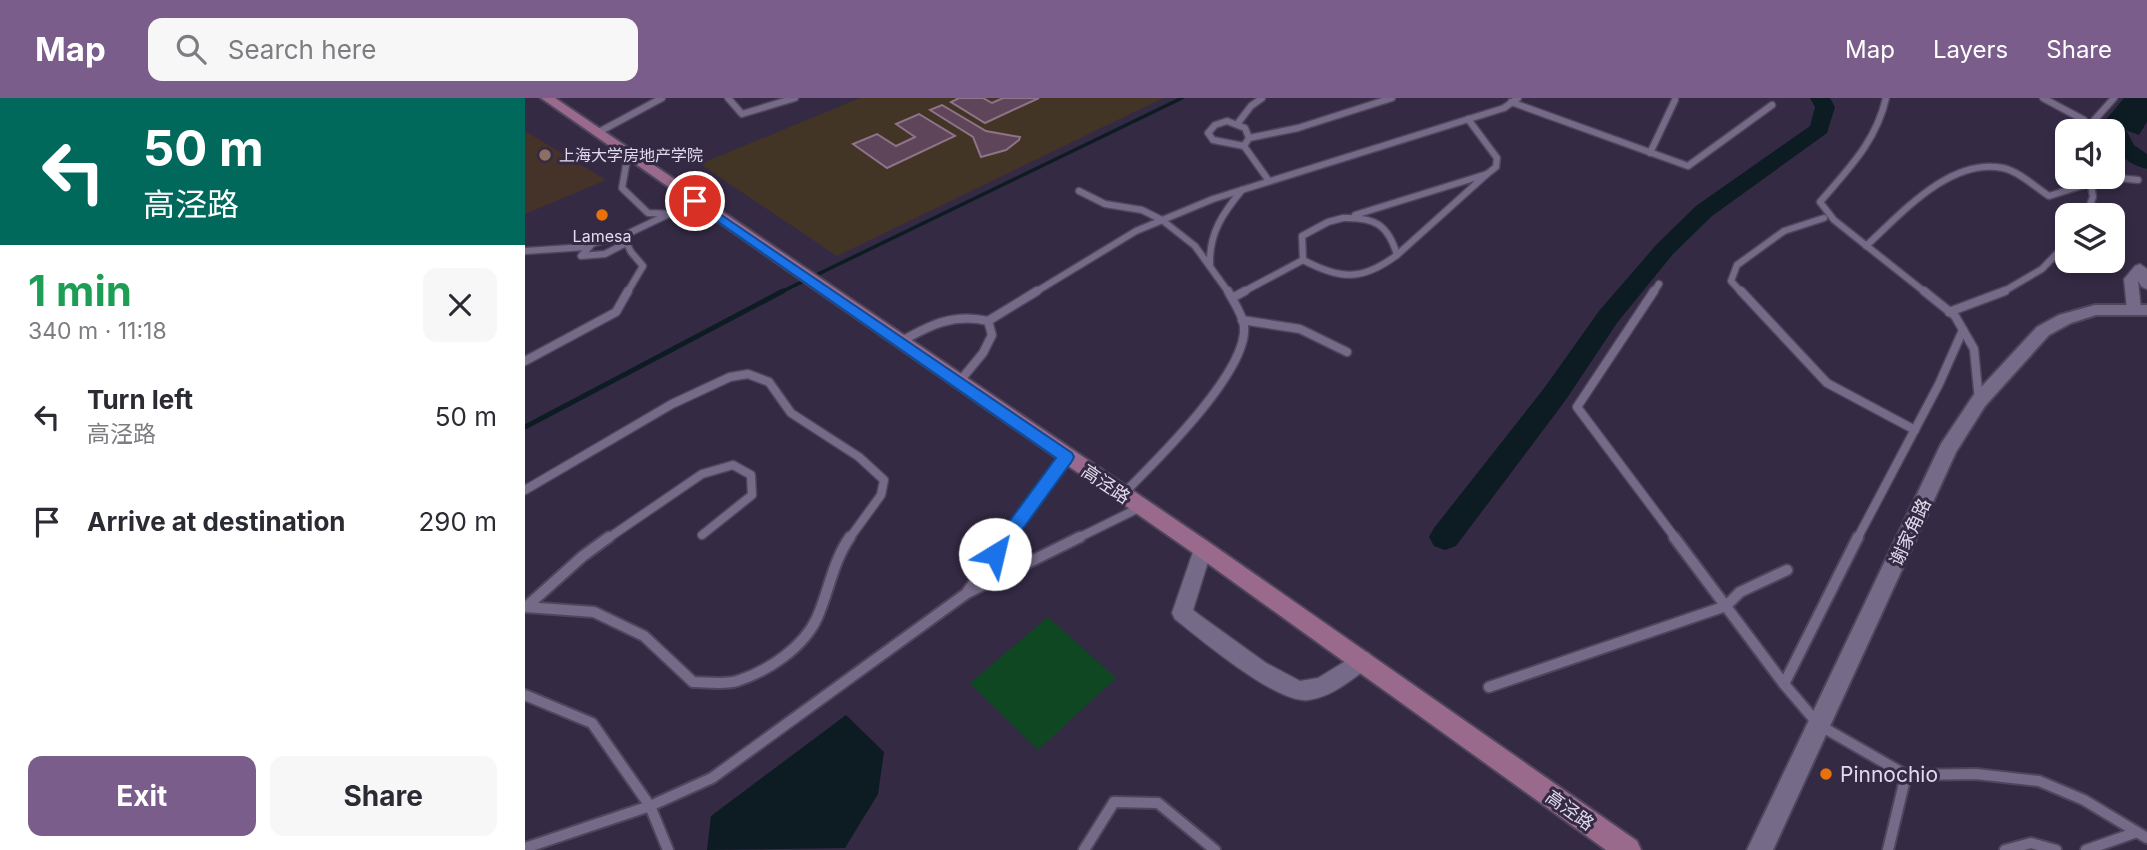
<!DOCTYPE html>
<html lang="en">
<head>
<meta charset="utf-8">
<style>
	:root { --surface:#fff; --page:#f7f7f7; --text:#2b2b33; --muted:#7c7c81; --accent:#7a5d8b }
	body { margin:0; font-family:Inter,"Noto Sans SC",sans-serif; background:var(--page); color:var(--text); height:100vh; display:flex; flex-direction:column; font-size:26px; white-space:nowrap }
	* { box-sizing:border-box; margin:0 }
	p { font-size:23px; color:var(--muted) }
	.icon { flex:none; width:38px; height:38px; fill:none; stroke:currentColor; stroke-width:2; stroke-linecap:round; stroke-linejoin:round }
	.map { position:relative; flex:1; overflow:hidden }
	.drawer { display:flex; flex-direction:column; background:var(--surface); width:525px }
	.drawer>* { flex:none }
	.guide { background:#00695c; color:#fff; overflow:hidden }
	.fabs { position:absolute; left:1530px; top:21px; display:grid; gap:14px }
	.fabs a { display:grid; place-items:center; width:70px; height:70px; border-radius:14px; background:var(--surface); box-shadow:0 4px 10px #0003; font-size:35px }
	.pin { position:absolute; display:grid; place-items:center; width:60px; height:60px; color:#fff; margin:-30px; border:4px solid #fff; border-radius:50%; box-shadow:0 2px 7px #0007 }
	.me { position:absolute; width:77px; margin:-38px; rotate:36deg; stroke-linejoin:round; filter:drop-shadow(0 0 5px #0008) }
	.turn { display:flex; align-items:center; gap:24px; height:147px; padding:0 28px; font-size:32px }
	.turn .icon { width:91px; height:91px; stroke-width:2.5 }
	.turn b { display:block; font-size:49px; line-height:60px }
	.round { display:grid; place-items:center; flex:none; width:74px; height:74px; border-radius:14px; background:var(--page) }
	.headline { display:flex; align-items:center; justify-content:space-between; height:119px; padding:0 28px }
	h1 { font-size:42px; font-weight:700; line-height:52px; color:#1e9e55 }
	.cta { display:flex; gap:14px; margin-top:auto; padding:14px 28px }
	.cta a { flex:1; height:80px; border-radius:14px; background:var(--accent); color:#fff; font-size:28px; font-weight:700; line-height:80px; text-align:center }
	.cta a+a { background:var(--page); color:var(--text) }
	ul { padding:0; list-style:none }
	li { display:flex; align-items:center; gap:21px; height:105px; padding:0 28px }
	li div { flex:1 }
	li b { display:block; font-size:26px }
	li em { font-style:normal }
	header { display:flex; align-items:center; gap:42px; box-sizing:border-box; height:98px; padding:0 35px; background:var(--accent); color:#fff }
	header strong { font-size:33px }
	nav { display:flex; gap:38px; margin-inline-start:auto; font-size:24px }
	.search { width:490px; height:63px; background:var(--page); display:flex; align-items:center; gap:18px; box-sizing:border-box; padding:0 24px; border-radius:14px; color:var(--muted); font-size:26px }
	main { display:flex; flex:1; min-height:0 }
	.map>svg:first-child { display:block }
</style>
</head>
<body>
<header>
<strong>Map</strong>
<div class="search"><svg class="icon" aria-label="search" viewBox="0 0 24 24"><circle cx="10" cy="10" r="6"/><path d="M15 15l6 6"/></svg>Search here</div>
<nav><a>Map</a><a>Layers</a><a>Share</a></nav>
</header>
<main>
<section class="drawer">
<div class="guide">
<div class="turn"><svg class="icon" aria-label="left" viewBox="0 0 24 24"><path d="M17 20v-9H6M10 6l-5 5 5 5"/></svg><div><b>50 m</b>高泾路</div></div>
</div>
<div class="headline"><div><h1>1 min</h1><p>340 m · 11:18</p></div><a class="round"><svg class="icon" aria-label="close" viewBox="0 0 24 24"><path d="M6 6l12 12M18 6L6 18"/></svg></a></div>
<ul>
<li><svg class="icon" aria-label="left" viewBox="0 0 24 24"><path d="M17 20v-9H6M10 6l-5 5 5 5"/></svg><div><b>Turn left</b><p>高泾路</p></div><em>50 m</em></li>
<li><svg class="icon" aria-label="arrive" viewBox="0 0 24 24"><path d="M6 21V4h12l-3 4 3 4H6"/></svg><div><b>Arrive at destination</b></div><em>290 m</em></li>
</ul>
<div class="cta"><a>Exit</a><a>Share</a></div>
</section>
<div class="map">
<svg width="1622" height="752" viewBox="0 0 1622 752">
	<rect width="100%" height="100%" fill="#342a44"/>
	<path fill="#423526" d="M 335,0 L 638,0 L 312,158 L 175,66 Z"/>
	<path fill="#45332a" d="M 0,33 L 81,82 L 0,116 Z"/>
	<path fill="#0e4722" d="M 523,519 L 591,580 L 513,652 L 445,585 Z"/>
	<g fill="#0c1c22">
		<path d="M 1599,0 L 1622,0 L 1622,24 L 1614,37 L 1579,24 Z"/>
		<path d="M 321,617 L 359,654 L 353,696 L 320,750 L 182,752 L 186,718 Z"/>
	</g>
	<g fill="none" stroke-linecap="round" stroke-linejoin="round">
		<path stroke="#0c1c22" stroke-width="3.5" d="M 254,195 L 657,0"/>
		<path stroke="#0c1c22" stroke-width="5" d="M 0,329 L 258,193"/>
		<g fill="#0c1c22" fill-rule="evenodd">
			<path d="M 1285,0 L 1305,0 L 1310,9 L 1302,35 L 1187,118 L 1148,156 L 1092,225 L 1040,303 L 931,448 L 920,452 L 909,448 L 904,439 L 909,430 L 1020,289 L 1074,213 L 1132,146 L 1171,108 L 1285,28 L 1290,9 Z"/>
			<path d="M 1607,0 L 1622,0 L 1622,8 L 1601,32 L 1609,47 L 1622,56 L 1622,71 C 1602,66 1587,54 1587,33 L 1581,31 Z"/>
		</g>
	</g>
	<g fill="#5f4559" stroke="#8f7389" stroke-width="2">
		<path d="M 434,0 L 458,0 L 467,5 L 478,0 L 514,0 L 460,25 L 426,4 Z"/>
		<path d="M 417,7 L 461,33 L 495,39 L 494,42 L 481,52 L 456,59 L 448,39 L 405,12 Z"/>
		<path d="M 394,16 L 430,38 L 362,70 L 328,46 L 352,36 L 371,48 L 390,39 L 371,26 Z"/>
	</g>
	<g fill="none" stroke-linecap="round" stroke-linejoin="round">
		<g stroke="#4f465c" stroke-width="9">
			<g id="service-far2">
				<path d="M 203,0 L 217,16 L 270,0"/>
				<path d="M 1361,0 C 1351,44 1323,71 1295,104 L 1309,122 L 1401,195"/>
				<path d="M 1518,0 L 1559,22 L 1568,33"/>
				<path d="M 986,4 L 1163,68 L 1247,7"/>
				<path d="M 943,21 L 972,60 L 971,69 L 962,76"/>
				<path d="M 702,23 L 720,30 L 724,40 L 719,48 L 688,42 L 683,35 L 690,27 Z"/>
				<path d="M 713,25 L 726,8 L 737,0"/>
				<path d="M 1564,28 L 1589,0"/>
				<path d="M 72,35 L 137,0"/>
				<path d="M 724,40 L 773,30 L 867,0"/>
				<path d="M 719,48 L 744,83"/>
				<path d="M 1125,55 L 1150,2"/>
				<path d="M 103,56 L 97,90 L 123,115 L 192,118"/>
				<path d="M 554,93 L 580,106 L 617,112 L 637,122 L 670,148 L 704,195"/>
				<path d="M 830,117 L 962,76 L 872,157"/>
				<path d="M 1561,117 L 1568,99 L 1565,79"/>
				<path d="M 818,120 C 849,119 863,126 872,157 C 837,183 816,182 778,162 L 777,138 L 803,124 Z"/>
				<path d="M 98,138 L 68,145 L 56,158 L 80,156 L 101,145"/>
				<path d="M 1341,148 C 1376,116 1425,59 1478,70 C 1495,74 1510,89 1524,98 L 1584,79 L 1613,82"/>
				<path d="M 0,153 L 61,149"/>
				<path d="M 685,166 C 684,135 698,115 717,92"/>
				<path d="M 102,195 L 118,168 L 106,154 L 98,138 L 144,116"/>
				<path d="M 509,195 L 611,133 L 688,101 L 979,10 L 993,0"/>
				<path d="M 716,195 L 778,162"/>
				<path d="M 1128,195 L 1134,186"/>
				<path d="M 1217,195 L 1206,183 L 1212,167 L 1259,133 L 1299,120"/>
				<path d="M 1476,195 L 1517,171 L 1542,145"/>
			</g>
		</g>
		<g stroke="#4f465c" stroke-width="11">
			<g id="service-far1">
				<path d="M 1129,193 L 1052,309 L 1151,441"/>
				<path d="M 1216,193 L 1302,285 L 1390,332"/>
				<path d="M 1399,193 L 1430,218 L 1449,251 L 1454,303"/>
				<path d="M 707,200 L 720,193"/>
				<path d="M 1424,214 L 1480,193"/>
				<path d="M 717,222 L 775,231 L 822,254"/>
				<path d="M 463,223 L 512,193"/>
				<path d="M 375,244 C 405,227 428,215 463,223 L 467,237 L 458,255 L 434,284"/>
				<path d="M 0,263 L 91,214 L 103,193"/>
				<path d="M 0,392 L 147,306 L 205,279 L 223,276 L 244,284 L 266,315 L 334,359 L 359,382 L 356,397 L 324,441"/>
				<path d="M 597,397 C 629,365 724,273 719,228 C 718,217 708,203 703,193"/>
				<path d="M 82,441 L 177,376 L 208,367 L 226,377 L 227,397 L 177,437"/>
				<path d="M 481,441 L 541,359"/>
				<path d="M 551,441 L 616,409"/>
				<path d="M 1332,441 L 1414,286 L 1438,232"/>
			</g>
		</g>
		<g stroke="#4f465c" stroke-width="14">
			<g id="service">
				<path d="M 1149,439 L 1259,586"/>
				<path d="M 1333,439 L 1259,586 L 1294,627 L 1381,677 L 1451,676 L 1514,683 L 1559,702 L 1622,740"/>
				<path d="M 443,493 L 482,439"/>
				<path d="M 0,509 L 69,514 L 119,538 L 168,584 C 181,584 199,587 212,583 C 243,573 278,550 292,520 C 304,493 308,463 325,439"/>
				<path d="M 1,509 L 58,458 L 84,439"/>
				<path d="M 964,589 L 1201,508 L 1215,494 L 1262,472"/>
				<path d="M 0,597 L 67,625 L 125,708 L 143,752"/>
				<path d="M 0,750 L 125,708 L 187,680 L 442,495 L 555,439"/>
				<path d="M 559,752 L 589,704 L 633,705 L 690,752"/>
				<path d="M 1363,752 L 1381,677"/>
				<path d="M 1480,752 L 1506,745 L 1531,752"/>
				<path d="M 1561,752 L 1612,734"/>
			</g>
		</g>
		<g stroke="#4f465c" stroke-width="3">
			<g id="minor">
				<path d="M 1615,166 L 1622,171 L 1622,191 L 1617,189 L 1613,183 L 1616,211 L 1609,216 L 1602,211 L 1599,181 L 1610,168 Z"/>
				<path d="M 678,443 L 685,446 L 687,451 L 668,512 L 673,516 L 741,565 L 775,583 L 793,580 L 837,553 L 844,555 L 847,562 L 844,569 C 826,582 807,599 783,602 C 752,606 675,541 650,521 L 647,515 L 669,451 L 671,446 Z"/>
			</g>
		</g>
		<g stroke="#4f465c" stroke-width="4">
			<path id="tertiary" d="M 1570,207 L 1622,207 L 1622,217 L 1571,217 L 1546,225 L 1524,237 L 1460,308 L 1431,354 L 1248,752 L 1222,752 L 1416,346 L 1448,298 L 1512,229 L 1534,217 Z"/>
		</g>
		<g stroke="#4f465c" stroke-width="4">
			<path id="secondary" d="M 16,0 L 30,0 L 685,445 L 1112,743 L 1116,752 L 1081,752 L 671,457 Z"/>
		</g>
		<use href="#service-far2" stroke="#756a88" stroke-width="6"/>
		<use href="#service-far1" stroke="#756a88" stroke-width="8"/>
		<use href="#service" stroke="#756a88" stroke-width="10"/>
		<use href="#minor" fill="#756a88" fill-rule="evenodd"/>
		<use href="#tertiary" fill="#756a88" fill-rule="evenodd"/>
		<use href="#secondary" fill="#9a6a8c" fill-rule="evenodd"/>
	</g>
	<path fill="#1a73e8" stroke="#114b97" stroke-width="2" d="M 170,99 L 547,355 L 549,359 L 547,363 L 476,461 L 464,461 L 462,456 L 464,451 L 531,360 L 166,105 L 166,100 Z"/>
	<circle fill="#8d6e63" stroke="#342a44" stroke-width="2.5" cx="20" cy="57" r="7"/>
	<g fill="#e8710a" stroke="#342a44" stroke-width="2.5">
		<circle cx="77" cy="117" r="7"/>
		<circle cx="1301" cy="676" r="7"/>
	</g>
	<g text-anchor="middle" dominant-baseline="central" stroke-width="6" stroke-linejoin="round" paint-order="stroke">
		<g font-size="16" fill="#e0daeb" stroke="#342a44" text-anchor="start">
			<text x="34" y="57">上海大学房地产学院</text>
			<text x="77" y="138" text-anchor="middle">Lamesa</text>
		</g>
		<g font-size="18" fill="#e0daeb" stroke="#342a44">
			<text transform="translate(581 386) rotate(34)">高泾路</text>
			<text transform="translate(1385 434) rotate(-65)">谢家角路</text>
			<text transform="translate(1045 712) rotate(36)">高泾路</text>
		</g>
		<g font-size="21" fill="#e0daeb" stroke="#342a44" text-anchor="start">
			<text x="1315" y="676">Pinnochio</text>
		</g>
	</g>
</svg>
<div class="fabs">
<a><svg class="icon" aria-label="sound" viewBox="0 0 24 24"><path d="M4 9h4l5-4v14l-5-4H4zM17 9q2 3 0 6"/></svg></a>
<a><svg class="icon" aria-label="layers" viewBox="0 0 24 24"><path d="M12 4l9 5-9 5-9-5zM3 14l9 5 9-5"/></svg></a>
</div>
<div class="pin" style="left:170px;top:103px;background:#d93025"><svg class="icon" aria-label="arrive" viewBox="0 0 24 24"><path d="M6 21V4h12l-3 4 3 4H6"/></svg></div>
<svg class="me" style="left:470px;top:456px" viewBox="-20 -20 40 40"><circle r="19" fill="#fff"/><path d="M0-13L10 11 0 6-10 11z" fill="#1a73e8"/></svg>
</div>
</main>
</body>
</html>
